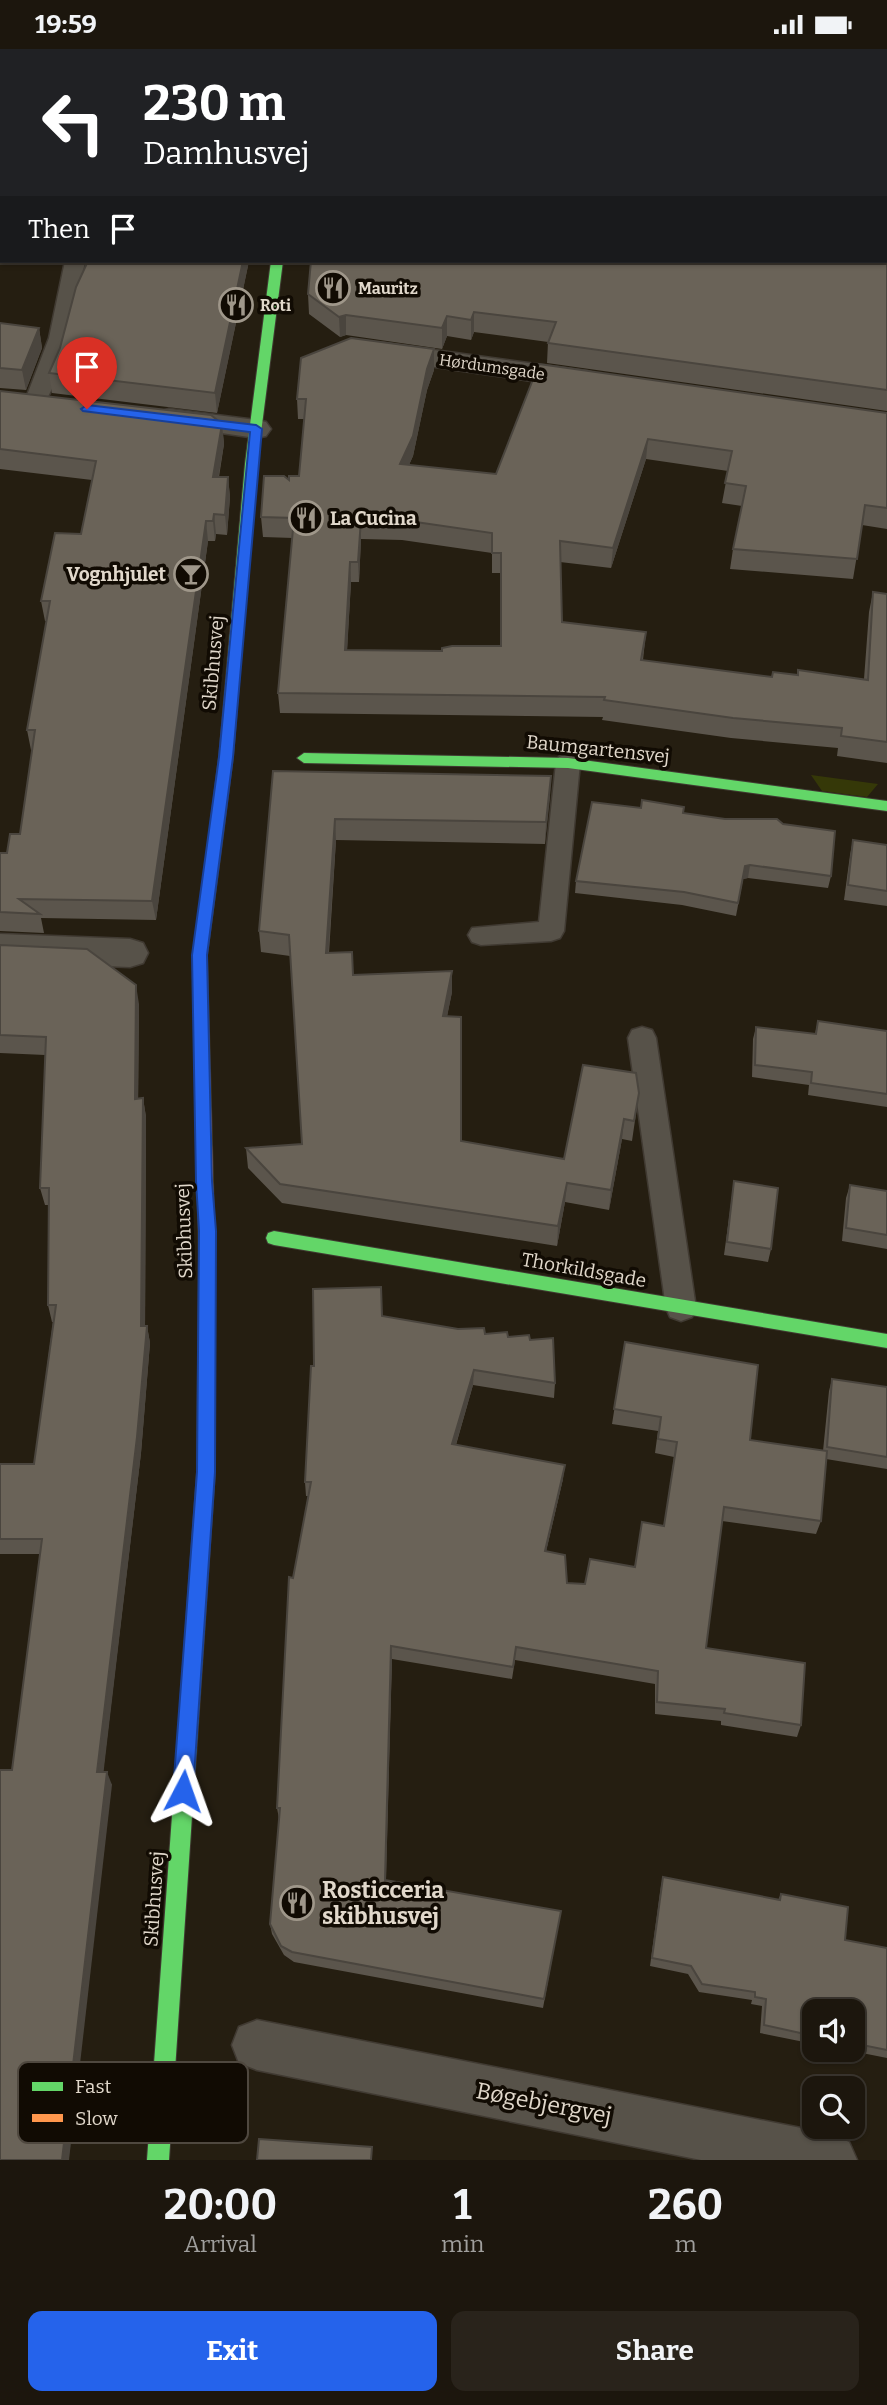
<!DOCTYPE html>
<html lang="en">
<head>
<meta charset="utf-8">
<style>
	:root { --surface:#1c160d; --page:#29231b; --text:#f1f3f6; --muted:#a09f9d; --line:#3a352e; --accent:#2563eb }
	body { margin:0; font-family:Bitter,serif; background:var(--page); color:var(--text); height:100vh; display:flex; flex-direction:column; font-size:26px; white-space:nowrap }
	* { box-sizing:border-box; margin:0 }
	p { font-size:23px; color:var(--muted) }
	.icon { flex:none; width:38px; height:38px; fill:none; stroke:currentColor; stroke-width:2; stroke-linecap:round; stroke-linejoin:round }
	.map { position:relative; height:2111px; overflow:hidden }
	.details { display:flex; flex-direction:column; background:var(--surface); flex:1 }
	.details>* { flex:none }
	.top-card { position:absolute; left:0px; top:0px; width:887px; height:214px; box-shadow:0 2px 5px #0004,0 0 0 2px var(--line); background:#202124; color:#fff; overflow:hidden }
	.buttons { position:absolute; left:802px; top:1950px; display:grid; gap:14px }
	.buttons a { display:grid; place-items:center; width:63px; height:63px; border-radius:14px; background:var(--surface); box-shadow:0 2px 5px #0004,0 0 0 2px var(--line); font-size:35px }
	.pin { position:absolute; display:grid; place-items:center; width:60px; height:60px; color:#fff; margin:-72px -30px; border-radius:50% 50% 50% 0; rotate:-45deg; box-shadow:0 0 7px #0007 }
	.pin .icon { rotate:45deg }
	.me { position:absolute; width:77px; margin:-38px; rotate:4deg; stroke-linejoin:round; filter:drop-shadow(0 0 5px #0008) }
	.turn { display:flex; align-items:center; gap:24px; height:147px; padding:0 28px; font-size:32px }
	.turn .icon { width:91px; height:91px; stroke-width:2.5 }
	.turn b { display:block; font-size:49px; line-height:60px }
	.then { display:flex; align-items:center; height:66px; padding:0 28px; background:#0003; gap:14px; font-size:26px }
	.eta { display:flex; justify-content:space-evenly; align-items:center; height:119px; text-align:center }
	.eta b { font-size:42px; font-weight:700; line-height:49px }
	.cta { display:flex; gap:14px; margin-top:auto; padding:14px 28px }
	.cta a { flex:1; height:80px; border-radius:14px; background:var(--accent); color:#fff; font-size:28px; font-weight:700; line-height:80px; text-align:center }
	.cta a+a { background:var(--page); color:var(--text) }
	.status { display:flex; justify-content:space-between; align-items:center; height:49px; padding:0 35px; background:var(--surface); direction:ltr }
	.status svg { height:19px; fill:currentColor }
	.map>svg:first-child { display:block }
</style>
</head>
<body>
<div class="status"><b>19:59</b><svg viewBox="0 0 49 12"><path d="M0 12V9h3v3zM5 12V6h3v6zM10 12V3h3v9zM15 12V0h3v12zM26 1h20v11H26zM47 4h2v5h-2z"/></svg></div>
<div class="map">
<svg width="887" height="2111" viewBox="0 0 887 2111">
	<rect width="100%" height="100%" fill="#251e11"/>
	<path fill="#353808" d="M 811,726 L 878,735 L 867,748 L 822,742 Z"/>
	<g fill="none" stroke-linecap="round" stroke-linejoin="round">
		<g stroke="#403a32" stroke-width="3">
			<g id="lane">
				<path d="M 65,212 L 85,212 C 80,239 60,354 35,361 L 24,354 L 49,289 Z"/>
				<path d="M 568,705 L 577,708 L 580,714 L 564,882 L 560,889 L 551,892 L 481,896 L 472,893 L 468,886 L 472,879 L 539,873 L 556,714 L 559,708 Z"/>
				<path d="M 642,978 L 652,981 L 656,989 L 696,1259 L 692,1268 L 681,1272 L 670,1268 L 666,1259 L 628,989 L 632,981 Z"/>
			</g>
		</g>
		<g stroke="#403a32" stroke-width="3">
			<g id="street">
				<path d="M 383,294 L 587,322 L 597,325 L 602,331 L 597,337 L 587,340 L 373,309 L 369,303 L 373,297 Z"/>
				<path d="M 169,360 L 256,371 L 266,373 L 271,380 L 266,387 L 256,389 L 159,375 L 154,369 L 159,363 Z"/>
				<path d="M 0,885 L 130,890 L 143,894 L 148,904 L 143,914 L 130,918 L 0,913 Z"/>
				<path d="M 257,1971 L 831,2085 L 849,2093 L 857,2111 L 701,2111 L 257,2021 L 239,2014 L 232,1996 L 239,1978 Z"/>
			</g>
		</g>
		<g stroke="#403a32" stroke-width="2">
			<g id="fast">
				<path d="M 271,212 L 283,212 L 257,415 L 233,708 L 222,794 L 215,799 L 208,794 L 219,708 L 245,415 Z"/>
				<path d="M 304,704 L 568,709 L 887,752 L 887,762 L 568,719 L 304,714 L 297,709 Z"/>
				<path d="M 274,1182 L 887,1285 L 887,1299 L 274,1196 L 268,1194 L 266,1189 L 268,1184 Z"/>
				<path d="M 207,1201 L 213,1203 L 215,1208 L 215,1423 L 169,2111 L 147,2111 L 197,1423 L 199,1208 L 201,1203 Z"/>
			</g>
		</g>
		<g stroke="#403a32" stroke-width="2">
			<path id="slow" d="M 215,789 L 222,794 L 207,906 L 215,1208 L 213,1213 L 207,1215 L 201,1213 L 199,1208 L 193,906 L 208,794 Z"/>
		</g>
		<use href="#lane" fill="#575249" fill-rule="evenodd"/>
		<use href="#street" fill="#575249" fill-rule="evenodd"/>
		<use href="#fast" fill="#63d668" fill-rule="evenodd"/>
		<use href="#slow" fill="#ff974d" fill-rule="evenodd"/>
	</g>
	<g fill="#5b554c" fill-rule="evenodd">
		<path d="M 32,0 L 887,0 L 887,362 L 547,314 L 548,293 L 474,283 L 471,291 L 447,287 L 442,300 L 346,286 L 340,288 L 309,265 L 308,245 L 886,2 L 40,2 Z"/>
		<path d="M 88,212 L 249,212 L 217,364 L 52,344 L 49,324 L 60,299 Z"/>
		<path d="M 0,274 L 39,279 L 42,299 L 26,341 L 0,339 Z"/>
		<path d="M 539,315 L 887,364 L 887,480 L 862,476 L 853,530 L 730,520 L 733,500 L 742,457 L 722,454 L 728,422 L 646,410 L 611,519 L 560,513 L 562,573 L 646,583 L 643,611 L 772,628 L 797,626 L 864,630 L 869,563 L 873,543 L 887,545 L 887,714 L 837,707 L 838,699 L 731,689 L 602,671 L 603,668 L 280,664 L 278,644 L 293,489 L 263,488 L 261,468 L 289,431 L 299,427 L 304,370 L 298,370 L 297,350 L 434,321 L 427,341 L 413,407 L 409,416 L 496,425 ZM 361,490 L 402,491 L 492,504 L 492,524 L 501,524 L 501,597 L 442,602 L 347,601 L 351,533 L 359,533 Z"/>
		<path d="M 0,342 L 222,375 L 224,395 L 219,428 L 228,428 L 230,448 L 227,486 L 216,485 L 215,492 L 208,492 L 156,871 L 41,869 L 44,884 L 0,882 L 0,804 L 7,804 L 20,785 L 32,701 L 31,701 L 27,681 L 47,572 L 45,572 L 41,552 L 81,485 L 92,431 L 0,420 Z"/>
		<path d="M 273,722 L 551,727 L 545,795 L 336,791 L 329,904 L 353,926 L 452,943 L 447,967 L 461,1092 L 564,1110 L 639,1044 L 632,1092 L 622,1090 L 609,1161 L 565,1153 L 557,1197 L 282,1154 L 248,1119 L 246,1099 L 302,1095 L 290,907 L 261,903 L 259,882 Z"/>
		<path d="M 683,764 L 831,827 L 828,839 L 748,829 L 743,830 L 736,867 L 682,856 L 575,844 L 576,832 Z"/>
		<path d="M 853,791 L 887,796 L 887,857 L 844,851 L 850,806 Z"/>
		<path d="M 0,896 L 139,955 L 138,1050 L 143,1049 L 146,1068 L 145,1277 L 147,1277 L 150,1294 L 141,1404 L 103,1723 L 112,1736 L 12,1721 L 40,1505 L 0,1505 L 0,1415 L 34,1415 L 53,1273 L 52,1273 L 48,1256 L 49,1156 L 45,1156 L 40,1139 L 45,1006 L 0,1004 Z"/>
		<path d="M 818,972 L 887,982 L 887,1058 L 808,1046 L 809,1036 L 752,1028 L 753,990 L 756,978 L 815,985 Z"/>
		<path d="M 734,1132 L 771,1200 L 768,1213 L 724,1206 Z"/>
		<path d="M 850,1136 L 887,1142 L 887,1200 L 842,1192 L 846,1149 Z"/>
		<path d="M 382,1267 L 485,1285 L 530,1291 L 555,1334 L 554,1349 L 473,1336 L 456,1396 L 563,1430 L 546,1502 L 567,1534 L 585,1535 L 635,1518 L 664,1477 L 674,1408 L 655,1404 L 658,1382 L 612,1375 L 625,1293 L 750,1391 L 823,1402 L 829,1342 L 832,1330 L 887,1338 L 887,1420 L 826,1410 L 821,1472 L 816,1485 L 722,1472 L 706,1599 L 801,1676 L 797,1688 L 721,1676 L 721,1672 L 655,1665 L 655,1635 L 515,1611 L 512,1630 L 392,1610 L 386,1831 L 561,1862 L 543,1959 L 294,1913 L 284,1906 L 272,1885 L 270,1875 L 279,1770 L 277,1759 L 293,1529 L 308,1447 L 306,1447 L 305,1433 L 314,1317 Z"/>
		<path d="M 663,1828 L 778,1851 L 781,1845 L 845,1891 L 887,1899 L 887,2009 L 842,2000 L 852,2000 L 852,1962 L 814,1962 L 814,1995 L 760,1984 L 762,1957 L 751,1955 L 752,1951 L 699,1943 L 688,1925 L 650,1917 L 661,1837 Z"/>
	</g>
	<g fill="#4a453e">
		<path d="M 0,0 L 1,0 L 2,2 L 2,68 L 0,59 Z"/>
		<path d="M 243,212 L 249,212 L 217,364 L 215,344 Z"/>
		<path d="M 474,263 L 474,283 L 471,291 L 471,271 Z"/>
		<path d="M 346,266 L 346,286 L 340,288 L 339,268 Z"/>
		<path d="M 447,267 L 447,287 L 442,300 L 442,279 Z"/>
		<path d="M 39,279 L 42,299 L 26,341 L 22,321 Z"/>
		<path d="M 434,300 L 434,321 L 427,341 L 413,407 L 400,435 L 400,415 L 427,320 Z"/>
		<path d="M 222,375 L 224,395 L 215,448 L 213,428 Z"/>
		<path d="M 648,390 L 646,410 L 611,519 L 613,499 Z"/>
		<path d="M 228,428 L 230,448 L 227,486 L 225,466 Z"/>
		<path d="M 214,465 L 216,485 L 215,492 L 213,472 Z"/>
		<path d="M 361,470 L 361,490 L 359,533 L 358,513 Z"/>
		<path d="M 206,472 L 208,492 L 156,871 L 152,852 Z"/>
		<path d="M 350,513 L 351,533 L 346,621 L 345,601 Z"/>
		<path d="M 551,727 L 550,749 L 545,795 L 546,773 Z"/>
		<path d="M 335,770 L 336,791 L 327,925 L 326,904 Z"/>
		<path d="M 750,816 L 748,829 L 743,830 L 736,867 L 745,817 Z"/>
		<path d="M 452,922 L 452,943 L 443,988 L 443,967 Z"/>
		<path d="M 136,936 L 139,955 L 138,1068 L 135,1050 Z"/>
		<path d="M 143,1049 L 146,1068 L 145,1294 L 141,1277 Z"/>
		<path d="M 624,1070 L 622,1090 L 609,1161 L 611,1141 Z"/>
		<path d="M 567,1134 L 565,1153 L 557,1197 L 558,1177 Z"/>
		<path d="M 147,1277 L 150,1294 L 141,1404 L 102,1736 L 97,1723 Z"/>
		<path d="M 474,1321 L 473,1336 L 452,1409 L 452,1395 Z"/>
		<path d="M 565,1416 L 563,1430 L 543,1516 L 545,1502 Z"/>
		<path d="M 391,1597 L 392,1610 L 385,1841 L 385,1831 Z"/>
		<path d="M 107,1723 L 112,1736 L 69,2111 L 62,2111 Z"/>
	</g>
	<g fill="#6a6358" stroke="#4a453e" stroke-width="2" fill-rule="evenodd">
		<path d="M 108,0 L 887,0 L 887,341 L 548,294 L 556,273 L 474,263 L 471,271 L 447,267 L 442,279 L 346,266 L 339,268 L 308,245 L 311,212 L 886,212 L 886,2 L 108,2 Z"/>
		<path d="M 88,212 L 243,212 L 215,344 L 49,324 L 60,299 L 76,238 Z"/>
		<path d="M 0,274 L 39,279 L 22,321 L 0,319 Z"/>
		<path d="M 351,289 L 434,300 L 427,320 L 413,387 L 400,415 L 496,425 L 539,315 L 887,364 L 887,459 L 865,456 L 857,510 L 733,500 L 746,437 L 725,434 L 732,402 L 648,390 L 613,499 L 560,492 L 562,573 L 646,583 L 641,611 L 772,628 L 773,623 L 798,626 L 798,621 L 868,631 L 873,543 L 887,545 L 887,693 L 841,687 L 842,679 L 733,669 L 604,651 L 605,648 L 278,644 L 294,469 L 261,468 L 264,427 L 284,427 L 289,431 L 289,427 L 299,427 L 306,350 L 297,350 L 301,309 ZM 361,470 L 402,471 L 492,484 L 492,504 L 501,504 L 501,597 L 452,597 L 442,599 L 442,602 L 345,601 L 350,513 L 358,513 Z"/>
		<path d="M 0,342 L 211,366 L 222,375 L 213,428 L 228,428 L 225,466 L 214,465 L 213,472 L 206,472 L 152,852 L 19,850 L 40,865 L 0,863 L 0,804 L 7,804 L 10,785 L 20,785 L 35,681 L 27,681 L 50,552 L 41,552 L 55,484 L 81,485 L 96,412 L 0,400 Z"/>
		<path d="M 273,722 L 551,727 L 546,773 L 335,770 L 326,904 L 352,903 L 353,926 L 452,922 L 443,967 L 461,968 L 461,1092 L 564,1110 L 583,1016 L 636,1024 L 639,1044 L 634,1072 L 624,1070 L 611,1141 L 567,1134 L 558,1177 L 280,1135 L 246,1099 L 302,1095 L 289,886 L 259,882 Z"/>
		<path d="M 642,751 L 684,758 L 683,764 L 725,770 L 777,770 L 783,775 L 835,782 L 831,827 L 750,816 L 745,817 L 738,854 L 684,843 L 576,832 L 592,753 L 641,759 Z"/>
		<path d="M 853,791 L 887,796 L 887,842 L 848,836 Z"/>
		<path d="M 0,896 L 87,900 L 136,936 L 135,1050 L 143,1049 L 141,1277 L 147,1277 L 137,1388 L 97,1723 L 107,1723 L 62,2111 L 0,2111 L 0,1721 L 12,1721 L 42,1490 L 0,1490 L 0,1415 L 34,1415 L 56,1256 L 48,1256 L 49,1139 L 40,1139 L 46,988 L 0,986 Z"/>
		<path d="M 818,972 L 887,982 L 887,1045 L 811,1034 L 812,1023 L 755,1016 L 756,978 L 816,985 Z"/>
		<path d="M 734,1132 L 778,1139 L 771,1200 L 727,1193 Z"/>
		<path d="M 850,1136 L 887,1142 L 887,1186 L 846,1179 Z"/>
		<path d="M 381,1238 L 382,1267 L 458,1280 L 484,1279 L 485,1285 L 507,1283 L 508,1288 L 529,1286 L 530,1291 L 553,1289 L 555,1334 L 474,1321 L 452,1395 L 565,1416 L 545,1502 L 565,1506 L 567,1534 L 585,1535 L 590,1510 L 635,1518 L 642,1473 L 664,1477 L 677,1393 L 658,1390 L 661,1368 L 614,1360 L 625,1293 L 758,1316 L 750,1391 L 827,1402 L 821,1472 L 724,1458 L 706,1599 L 805,1614 L 801,1676 L 724,1664 L 725,1660 L 657,1653 L 658,1622 L 516,1598 L 513,1618 L 391,1597 L 385,1831 L 561,1862 L 544,1950 L 292,1903 L 281,1897 L 270,1875 L 280,1759 L 277,1759 L 289,1528 L 293,1529 L 311,1433 L 305,1433 L 311,1317 L 314,1317 L 313,1240 Z"/>
		<path d="M 832,1330 L 887,1338 L 887,1408 L 827,1398 Z"/>
		<path d="M 663,1828 L 780,1851 L 781,1845 L 848,1858 L 845,1891 L 887,1899 L 887,2001 L 852,1994 L 852,1962 L 814,1962 L 814,1987 L 764,1976 L 766,1950 L 755,1948 L 755,1943 L 702,1935 L 691,1917 L 652,1909 Z"/>
		<path d="M 259,2090 L 372,2098 L 371,2111 L 257,2111 Z"/>
	</g>
	<path fill="#2563eb" stroke="#184099" stroke-width="2" d="M 87,356 L 256,376 L 262,380 L 233,708 L 207,906 L 212,1132 L 216,1182 L 215,1423 L 193,1742 L 190,1749 L 183,1752 L 176,1749 L 173,1742 L 197,1423 L 199,1182 L 196,1132 L 192,906 L 219,708 L 250,383 L 83,362 L 81,360 Z"/>
	<defs>
		<g id="restaurant-ring" transform="scale(1.75)"><circle r="9.5" fill="#110b03" stroke="#9f978a" stroke-width="1.5"/><path d="M-5-6h1v4h1v-4h1v4h1v-4h1v5L-1.5 .5V6h-2V.5L-5-1ZM5-6V6H3V1.5H1.5Q1.5-4 5-6Z" fill="#9f978a"/></g>
		<g id="bar-ring" transform="scale(1.75)"><circle r="9.5" fill="#110b03" stroke="#9f978a" stroke-width="1.5"/><path d="M-6-5H6L.8 .8V4.5H3.5V6h-7V4.5H-.8V.8Z" fill="#9f978a"/></g>
	</defs>
	<g fill-rule="evenodd">
		<use href="#restaurant-ring" x="333" y="239"/>
		<use href="#restaurant-ring" x="236" y="256"/>
		<use href="#restaurant-ring" x="306" y="469"/>
		<use href="#bar-ring" x="191" y="525"/>
		<use href="#restaurant-ring" x="297" y="1854"/>
	</g>
	<g text-anchor="middle" dominant-baseline="central" stroke-width="7" stroke-linejoin="round" paint-order="stroke">
		<g font-size="16" font-weight="bold" fill="#e1d8cb" stroke="#110b03" text-anchor="start">
			<text x="358" y="239">Mauritz</text>
			<text x="260" y="256">Roti</text>
		</g>
		<g font-size="16" fill="#e1d8cb" stroke="#110b03">
			<text transform="translate(492 318) rotate(8)">Hørdumsgade</text>
		</g>
		<g font-size="19" font-weight="bold" fill="#e1d8cb" stroke="#110b03" text-anchor="start">
			<text x="330" y="469">La Cucina</text>
			<text x="166" y="525" text-anchor="end">Vognhjulet</text>
		</g>
		<g font-size="19" fill="#e1d8cb" stroke="#110b03">
			<text transform="translate(213 614) rotate(-85)">Skibhusvej</text>
			<text transform="translate(598 700) rotate(6)">Baumgartensvej</text>
			<text transform="translate(184 1182) rotate(-92)">Skibhusvej</text>
			<text transform="translate(584 1221) rotate(10)">Thorkildsgade</text>
			<text transform="translate(154 1850) rotate(-86)">Skibhusvej</text>
		</g>
		<g font-size="23" font-weight="bold" fill="#e1d8cb" stroke="#110b03" text-anchor="start">
			<text x="322" y="1841">Rosticceria<tspan x="322" dy="26">skibhusvej</tspan></text>
		</g>
		<g font-size="23" fill="#e1d8cb" stroke="#110b03">
			<text transform="translate(544 2054) rotate(11)">Bøgebjergvej</text>
		</g>
	</g>
	<rect x="18" y="2013" width="230" height="81" rx="10" fill="#110b03" stroke="#4f483f" stroke-width="2"/>
	<rect x="32" y="2033" width="31" height="9" fill="#63d668"/>
	<rect x="32" y="2065" width="31" height="8" fill="#ff974d"/>
	<g font-size="19" fill="#e1d8cb">
		<text x="75" y="2044">Fast</text>
		<text x="75" y="2076">Slow</text>
	</g>
</svg>
<div class="buttons">
<a><svg class="icon" aria-label="sound" viewBox="0 0 24 24"><path d="M4 9h4l5-4v14l-5-4H4zM17 9q2 3 0 6"/></svg></a>
<a><svg class="icon" aria-label="search" viewBox="0 0 24 24"><circle cx="10" cy="10" r="6"/><path d="M15 15l6 6"/></svg></a>
</div>
<div class="pin" style="left:87px;top:360px;background:#d93025"><svg class="icon" aria-label="arrive" viewBox="0 0 24 24"><path d="M6 21V4h12l-3 4 3 4H6"/></svg></div>
<svg class="me" style="left:183px;top:1742px" viewBox="-20 -20 40 40"><path d="M0-17L14 15 0 8-14 15z" fill="#2563eb" stroke="#fff" stroke-width="4"/></svg>
<div class="top-card">
<div class="turn"><svg class="icon" aria-label="left" viewBox="0 0 24 24"><path d="M17 20v-9H6M10 6l-5 5 5 5"/></svg><div><b>230 m</b>Damhusvej</div></div>
<div class="then">Then<svg class="icon" aria-label="arrive" viewBox="0 0 24 24"><path d="M6 21V4h12l-3 4 3 4H6"/></svg></div>
</div>
</div>
<section class="details">
<div class="eta">
<div><b>20:00</b><p>Arrival</p></div>
<div><b>1</b><p>min</p></div>
<div><b>260</b><p>m</p></div>
</div>
<div class="cta"><a>Exit</a><a>Share</a></div>
</section>
</body>
</html>
